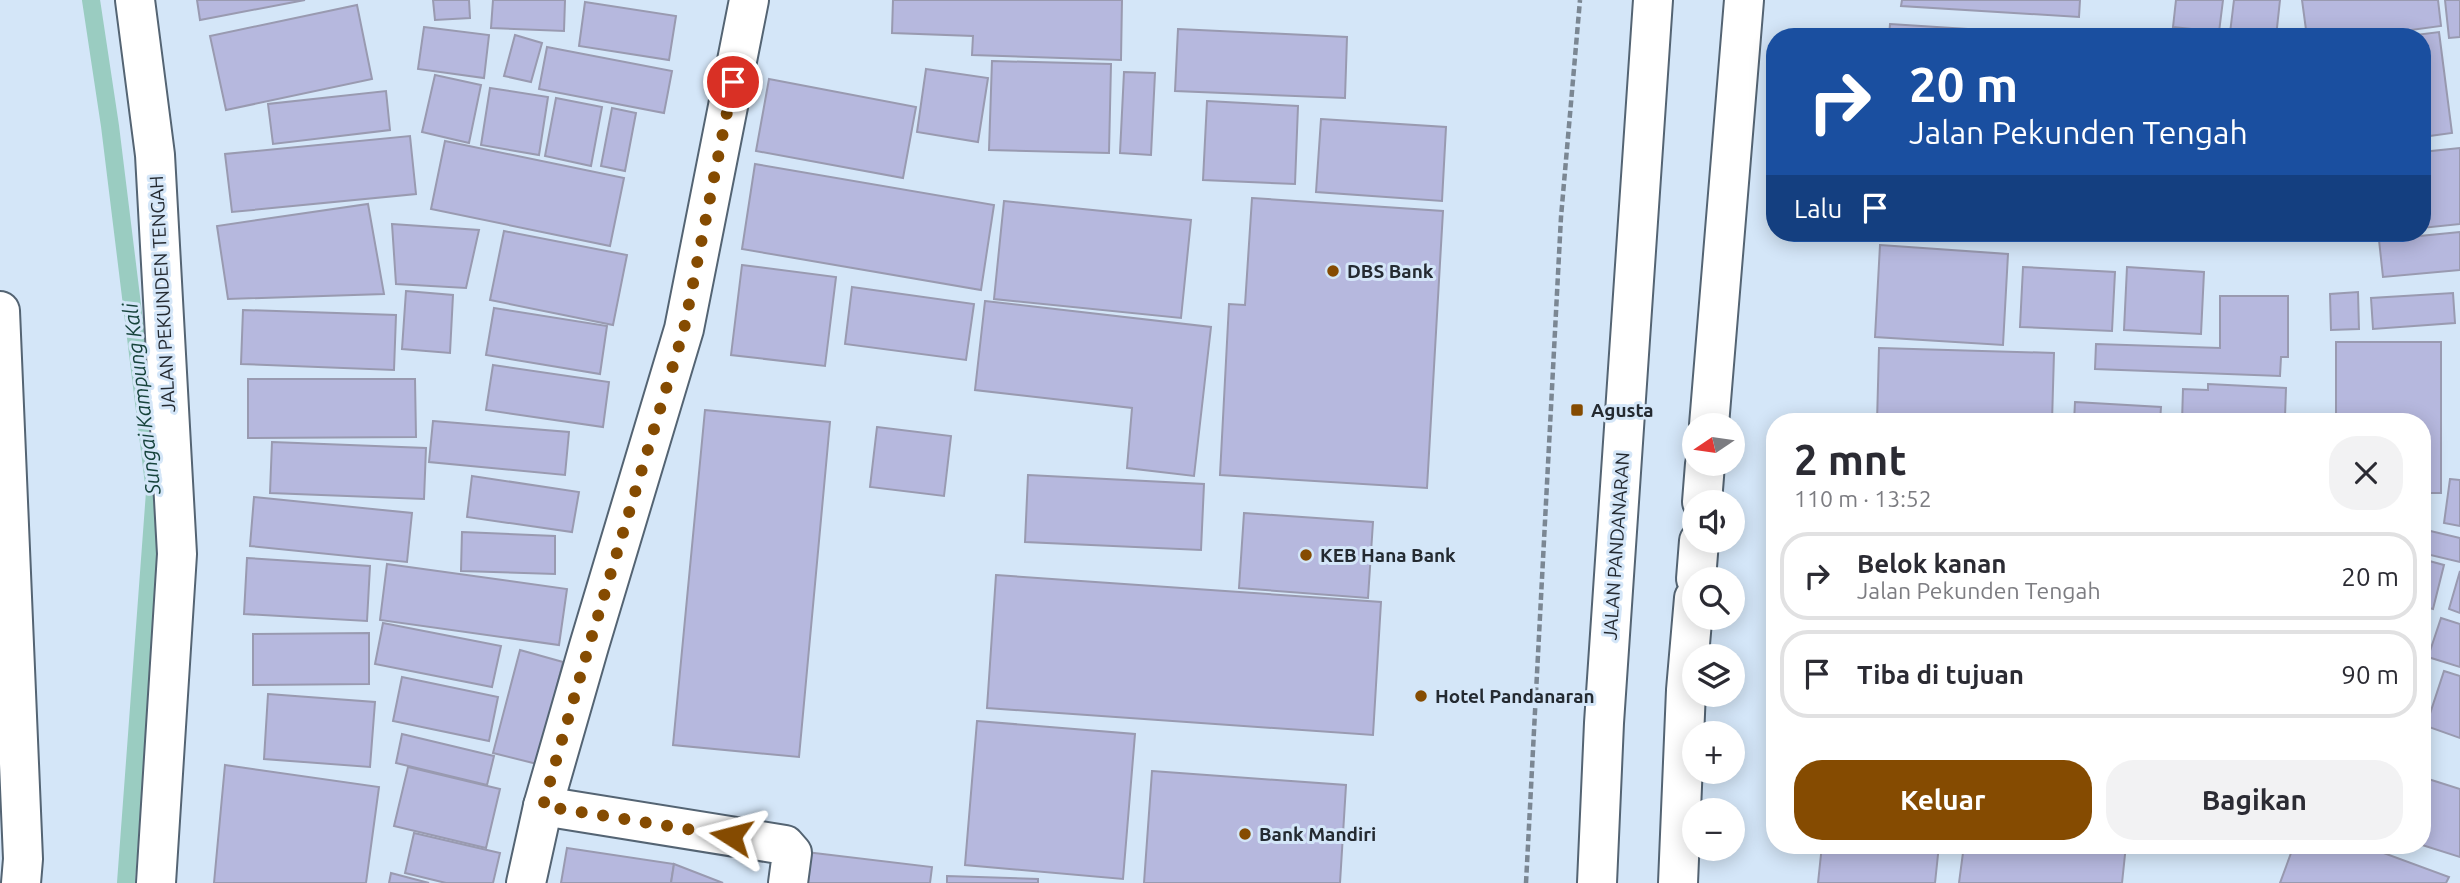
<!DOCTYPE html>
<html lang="id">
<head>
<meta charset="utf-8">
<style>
	:root { --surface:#fff; --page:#f2f2f3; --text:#2b2b33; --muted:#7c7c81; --line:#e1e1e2; --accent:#854b01 }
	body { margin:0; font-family:Ubuntu,sans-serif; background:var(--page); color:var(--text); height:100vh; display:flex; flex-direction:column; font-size:26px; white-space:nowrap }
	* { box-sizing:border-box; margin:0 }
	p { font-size:23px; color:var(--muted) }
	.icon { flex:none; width:38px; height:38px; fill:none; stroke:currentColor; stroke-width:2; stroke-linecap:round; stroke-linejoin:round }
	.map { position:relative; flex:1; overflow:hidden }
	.details { position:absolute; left:1766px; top:413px; width:665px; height:441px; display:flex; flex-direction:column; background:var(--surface); border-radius:28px; box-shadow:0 4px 18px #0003 }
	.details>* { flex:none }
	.hud { position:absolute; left:1766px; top:28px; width:665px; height:214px; border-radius:28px; box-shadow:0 4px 18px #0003; background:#1a4fa0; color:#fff; overflow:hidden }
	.needle { width:46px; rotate:257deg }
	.tools { position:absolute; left:1682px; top:413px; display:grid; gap:14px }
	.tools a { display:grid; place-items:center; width:63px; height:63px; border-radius:50%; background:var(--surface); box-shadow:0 4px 18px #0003; font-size:35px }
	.pin { position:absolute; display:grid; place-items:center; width:60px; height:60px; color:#fff; margin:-30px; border:4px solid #fff; border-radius:50%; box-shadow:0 2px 7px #0007 }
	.me { position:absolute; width:77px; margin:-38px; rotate:279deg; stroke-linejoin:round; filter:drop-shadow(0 0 5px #0008) }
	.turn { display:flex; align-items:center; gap:24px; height:147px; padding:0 28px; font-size:32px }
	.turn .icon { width:91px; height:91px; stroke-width:2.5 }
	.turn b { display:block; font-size:49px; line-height:60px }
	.then { display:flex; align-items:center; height:66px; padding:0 28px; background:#0003; gap:14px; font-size:26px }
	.round { display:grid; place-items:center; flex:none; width:74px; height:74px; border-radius:28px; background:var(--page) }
	.overview { display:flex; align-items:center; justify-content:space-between; height:119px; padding:0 28px }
	h1 { font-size:42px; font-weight:700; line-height:52px }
	.action { display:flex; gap:14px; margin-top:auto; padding:14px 28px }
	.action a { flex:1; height:80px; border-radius:28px; background:var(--accent); color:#fff; font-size:28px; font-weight:700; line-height:80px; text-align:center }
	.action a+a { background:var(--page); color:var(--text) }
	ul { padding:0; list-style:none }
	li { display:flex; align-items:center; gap:21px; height:88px; margin:0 14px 10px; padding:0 14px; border:4px solid var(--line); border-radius:28px }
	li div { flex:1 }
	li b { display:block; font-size:26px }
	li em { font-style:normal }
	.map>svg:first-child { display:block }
</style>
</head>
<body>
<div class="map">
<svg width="2460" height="883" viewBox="0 0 2460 883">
	<rect width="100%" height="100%" fill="#d4e6f8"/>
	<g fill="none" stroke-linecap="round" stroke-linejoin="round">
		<path stroke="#9accc1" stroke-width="18" d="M 91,0 L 110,126 L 155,492 L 126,883"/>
	</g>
	<g fill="#b6b8de" stroke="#999ab0" stroke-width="2">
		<path d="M 197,0 L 305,0 L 200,20 Z"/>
		<path d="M 433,0 L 469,0 L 470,18 L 435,20 Z"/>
		<path d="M 493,0 L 565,0 L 564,31 L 491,28 Z"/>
		<path d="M 893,0 L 1122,0 L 1121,60 L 972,55 L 973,36 L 892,33 Z"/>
		<path d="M 1902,0 L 2080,0 L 2079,17 L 1901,6 Z"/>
		<path d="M 2176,0 L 2223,0 L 2219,32 L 2173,27 Z"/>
		<path d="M 2234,0 L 2280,0 L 2276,37 L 2230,33 Z"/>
		<path d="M 2302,0 L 2438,0 L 2441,26 L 2359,37 L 2307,37 Z"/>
		<path d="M 2445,0 L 2460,0 L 2460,37 L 2449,38 Z"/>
		<path d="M 585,2 L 676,16 L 669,60 L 579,46 Z"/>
		<path d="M 357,5 L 372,79 L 226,110 L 210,36 Z"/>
		<path d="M 1890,24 L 2095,37 L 1889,37 Z"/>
		<path d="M 424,27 L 489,35 L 484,78 L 418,69 Z"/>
		<path d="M 1178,29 L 1347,37 L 1345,98 L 1175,91 Z"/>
		<path d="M 2439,32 L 2452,133 L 2422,137 L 2422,37 L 2400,37 Z"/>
		<path d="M 515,35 L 542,43 L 531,82 L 504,76 Z"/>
		<path d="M 547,47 L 672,71 L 664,113 L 539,89 Z"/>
		<path d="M 992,61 L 1111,64 L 1109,153 L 989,150 Z"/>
		<path d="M 926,69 L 988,78 L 978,142 L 917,132 Z"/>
		<path d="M 1124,72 L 1155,73 L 1151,155 L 1120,153 Z"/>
		<path d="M 435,75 L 481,85 L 469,143 L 422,132 Z"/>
		<path d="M 769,79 L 916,107 L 903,178 L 756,151 Z"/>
		<path d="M 490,88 L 548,97 L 539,155 L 481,145 Z"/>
		<path d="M 386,91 L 390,130 L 273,144 L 268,104 Z"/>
		<path d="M 556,98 L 602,107 L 591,166 L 545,156 Z"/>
		<path d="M 1207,101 L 1298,106 L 1295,184 L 1203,180 Z"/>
		<path d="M 612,108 L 636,113 L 625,171 L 601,166 Z"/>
		<path d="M 1321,119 L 1446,127 L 1442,201 L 1316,192 Z"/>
		<path d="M 410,136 L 416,194 L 232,212 L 225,154 Z"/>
		<path d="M 445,141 L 624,178 L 610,246 L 431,209 Z"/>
		<path d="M 2460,148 L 2460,224 L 2422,228 L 2422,152 Z"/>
		<path d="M 755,164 L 994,205 L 981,290 L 742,249 Z"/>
		<path d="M 1252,198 L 1443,211 L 1427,488 L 1220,475 L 1229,304 L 1245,305 Z"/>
		<path d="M 1004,201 L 1191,220 L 1181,318 L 994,299 Z"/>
		<path d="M 368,204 L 384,294 L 228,299 L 217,226 Z"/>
		<path d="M 392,224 L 479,230 L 466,288 L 396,284 Z"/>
		<path d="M 504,231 L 627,255 L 613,325 L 490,300 Z"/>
		<path d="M 2460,232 L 2460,270 L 2383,277 L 2379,240 Z"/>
		<path d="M 2225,233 L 2295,233 L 2295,237 Z"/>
		<path d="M 1880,245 L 2008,254 L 2003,345 L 1875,337 Z"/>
		<path d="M 742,265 L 836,277 L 825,366 L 731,355 Z"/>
		<path d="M 2023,267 L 2115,272 L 2112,331 L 2020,327 Z"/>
		<path d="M 2127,267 L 2204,272 L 2201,334 L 2124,330 Z"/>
		<path d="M 852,287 L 974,304 L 966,360 L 845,344 Z"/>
		<path d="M 406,291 L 453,295 L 450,353 L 402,349 Z"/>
		<path d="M 2358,292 L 2359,329 L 2331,330 L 2330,294 Z"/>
		<path d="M 2453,293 L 2455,323 L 2373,329 L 2371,298 Z"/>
		<path d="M 2220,296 L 2288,296 L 2288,357 L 2281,357 L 2280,376 L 2095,369 L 2096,344 L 2220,348 Z"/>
		<path d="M 985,301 L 1211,327 L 1194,476 L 1127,468 L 1132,408 L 975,390 Z"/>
		<path d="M 494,308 L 607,326 L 600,374 L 486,355 Z"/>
		<path d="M 243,310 L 396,315 L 394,370 L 241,364 Z"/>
		<path d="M 2336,342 L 2441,342 L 2441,493 L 2422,493 L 2422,422 L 2336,422 Z"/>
		<path d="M 1879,348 L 2054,353 L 2052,422 L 1877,422 Z"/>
		<path d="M 493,365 L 609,382 L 603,427 L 486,410 Z"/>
		<path d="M 248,379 L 415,379 L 416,437 L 248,438 Z"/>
		<path d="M 2208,384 L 2286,388 L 2285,417 L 2236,414 L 2236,422 L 2182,422 L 2183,389 L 2208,390 Z"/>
		<path d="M 2075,402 L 2161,407 L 2160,422 L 2074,422 Z"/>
		<path d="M 705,410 L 830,422 L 799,757 L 673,745 Z"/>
		<path d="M 433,421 L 569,432 L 565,475 L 429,462 Z"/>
		<path d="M 877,427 L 951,436 L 944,496 L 870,487 Z"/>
		<path d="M 272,442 L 426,448 L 424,499 L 270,493 Z"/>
		<path d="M 1028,475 L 1204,484 L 1201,550 L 1025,542 Z"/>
		<path d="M 472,476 L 579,492 L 572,532 L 467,517 Z"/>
		<path d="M 2450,479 L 2460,480 L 2460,526 L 2444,523 Z"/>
		<path d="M 254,497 L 412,513 L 407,562 L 250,546 Z"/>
		<path d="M 1244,513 L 1373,522 L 1368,598 L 1239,588 Z"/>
		<path d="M 2422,529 L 2460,538 L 2460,562 L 2422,553 Z"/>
		<path d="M 462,532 L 555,536 L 555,574 L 461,571 Z"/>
		<path d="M 247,558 L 370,566 L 367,621 L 244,614 Z"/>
		<path d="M 2422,559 L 2444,565 L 2433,609 L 2422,606 Z"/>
		<path d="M 387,564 L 567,589 L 559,645 L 380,620 Z"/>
		<path d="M 2460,571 L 2460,613 L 2449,609 Z"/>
		<path d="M 996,575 L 1381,602 L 1373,735 L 987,708 Z"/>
		<path d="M 2441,618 L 2460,624 L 2460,667 L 2428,657 Z"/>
		<path d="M 383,623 L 501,646 L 492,687 L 375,664 Z"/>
		<path d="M 369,633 L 369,684 L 253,685 L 253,634 Z"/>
		<path d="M 520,650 L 563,662 L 537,764 L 493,753 Z"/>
		<path d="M 2444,671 L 2460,676 L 2460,738 L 2426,726 Z"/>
		<path d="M 402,677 L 498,697 L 489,741 L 393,721 Z"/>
		<path d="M 268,694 L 375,702 L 370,767 L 264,759 Z"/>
		<path d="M 977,721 L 1135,734 L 1123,879 L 965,865 Z"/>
		<path d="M 402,734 L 494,756 L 487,785 L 396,763 Z"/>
		<path d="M 225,765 L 379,787 L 366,883 L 214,883 Z"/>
		<path d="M 408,767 L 500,789 L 486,848 L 394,826 Z"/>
		<path d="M 1152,771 L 1346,785 L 1340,883 L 1144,883 Z"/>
		<path d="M 2422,777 L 2460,789 L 2460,857 L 2422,845 Z"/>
		<path d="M 414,833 L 500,853 L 493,883 L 446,883 L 405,873 Z"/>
		<path d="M 1822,845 L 1939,845 L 1935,883 L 1818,883 Z"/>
		<path d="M 1964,845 L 2126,845 L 2122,883 L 1959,883 Z"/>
		<path d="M 2294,845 L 2362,845 L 2449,877 L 2446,883 L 2280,883 Z"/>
		<path d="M 567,848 L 674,864 L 671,883 L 561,883 Z"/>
		<path d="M 806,852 L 932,867 L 930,883 L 803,883 Z"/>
		<path d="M 674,864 L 723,883 L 671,883 Z"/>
		<path d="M 391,873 L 429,883 L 389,883 Z"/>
		<path d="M 947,876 L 1038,879 L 1038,883 L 947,883 Z"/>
	</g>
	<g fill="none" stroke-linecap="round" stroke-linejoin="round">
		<g stroke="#546473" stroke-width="42">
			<g id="minor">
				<path d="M 543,806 L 785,845 L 792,853 L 788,883"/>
				<path d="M 526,883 L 543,806 L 589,646 L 684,329 L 749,0"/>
			</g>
		</g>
		<g stroke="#546473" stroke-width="42">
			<g id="secondary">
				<path d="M 135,0 L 155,155 L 177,554 L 156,883"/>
				<path d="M 0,311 L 23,859 L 21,883"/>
			</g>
		</g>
		<g stroke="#546473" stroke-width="42">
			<g id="primary">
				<path d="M 1709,425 L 1744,0"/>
				<path d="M 1702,502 L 1705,464"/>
				<path d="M 1696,579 L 1699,541"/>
				<path d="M 1597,883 L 1604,723 L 1653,0"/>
				<path d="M 1678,883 L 1686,690 L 1694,598"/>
			</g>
		</g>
		<path stroke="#7b8793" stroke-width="4.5" stroke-dasharray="7 3.5" stroke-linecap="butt" d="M 1526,883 L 1561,217 L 1580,0"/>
		<use href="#minor" stroke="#fff" stroke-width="38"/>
		<use href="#secondary" stroke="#fff" stroke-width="38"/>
		<use href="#primary" stroke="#fff" stroke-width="38"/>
	</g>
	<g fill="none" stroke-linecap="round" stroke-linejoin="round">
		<path stroke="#854b01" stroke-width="12" stroke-dasharray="0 21.6" d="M 731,836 L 543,806 L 589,646 L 684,329 L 733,82"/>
	</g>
	<g fill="#854b01" stroke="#d4e6f8" stroke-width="2.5">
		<circle cx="1333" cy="271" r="7"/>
		<rect x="1570" y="403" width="14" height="14" rx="3.5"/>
		<circle cx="1306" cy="555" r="7"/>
		<circle cx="1421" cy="696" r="7"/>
		<circle cx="1245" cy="834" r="7"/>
	</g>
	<g text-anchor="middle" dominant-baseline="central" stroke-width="6" stroke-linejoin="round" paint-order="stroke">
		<g font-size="19" font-weight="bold" fill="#242a31" stroke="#d4e6f8" text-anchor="start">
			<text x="1347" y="271">DBS Bank</text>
			<text x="1591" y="410">Agusta</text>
			<text x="1320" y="555">KEB Hana Bank</text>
			<text x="1435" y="696">Hotel Pandanaran</text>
			<text x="1259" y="834">Bank Mandiri</text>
		</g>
		<g font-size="19" fill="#242a31" stroke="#d4e6f8">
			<text transform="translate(162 294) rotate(-93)">JALAN PEKUNDEN TENGAH</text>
			<text transform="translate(1616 546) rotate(-86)">JALAN PANDANARAN</text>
		</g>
		<g font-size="21" font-style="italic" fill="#16433b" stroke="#d4e6f8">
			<text transform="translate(141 399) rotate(-97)">Sungai Kampung Kali</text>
		</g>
	</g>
</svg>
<div class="tools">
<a><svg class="needle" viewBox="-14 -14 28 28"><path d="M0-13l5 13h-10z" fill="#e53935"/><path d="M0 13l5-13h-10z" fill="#7c7c81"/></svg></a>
<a><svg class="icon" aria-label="sound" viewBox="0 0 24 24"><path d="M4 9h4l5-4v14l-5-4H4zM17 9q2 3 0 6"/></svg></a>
<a><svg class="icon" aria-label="search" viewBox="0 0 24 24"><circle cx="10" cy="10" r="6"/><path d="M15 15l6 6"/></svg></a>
<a><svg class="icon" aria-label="layers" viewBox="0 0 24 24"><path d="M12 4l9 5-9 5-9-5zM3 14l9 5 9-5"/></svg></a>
<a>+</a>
<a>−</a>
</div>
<div class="pin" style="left:733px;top:82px;background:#d93025"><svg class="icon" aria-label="arrive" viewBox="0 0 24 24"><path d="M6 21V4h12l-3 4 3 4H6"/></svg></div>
<svg class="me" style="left:731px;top:836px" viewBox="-20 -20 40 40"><path d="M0-17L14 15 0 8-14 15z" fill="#854b01" stroke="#fff" stroke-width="4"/></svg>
<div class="hud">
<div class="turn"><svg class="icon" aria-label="right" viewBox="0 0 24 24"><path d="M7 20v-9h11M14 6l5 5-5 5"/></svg><div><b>20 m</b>Jalan Pekunden Tengah</div></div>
<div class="then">Lalu<svg class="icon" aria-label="arrive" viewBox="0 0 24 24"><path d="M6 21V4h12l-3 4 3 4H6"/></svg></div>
</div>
<section class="details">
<div class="overview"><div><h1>2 mnt</h1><p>110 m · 13:52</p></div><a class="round"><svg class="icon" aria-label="close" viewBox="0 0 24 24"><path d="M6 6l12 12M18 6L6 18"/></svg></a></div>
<ul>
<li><svg class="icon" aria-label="right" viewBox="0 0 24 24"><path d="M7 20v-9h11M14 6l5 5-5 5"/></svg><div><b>Belok kanan</b><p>Jalan Pekunden Tengah</p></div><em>20 m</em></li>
<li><svg class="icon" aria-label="arrive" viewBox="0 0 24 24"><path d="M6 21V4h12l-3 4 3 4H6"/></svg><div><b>Tiba di tujuan</b></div><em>90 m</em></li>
</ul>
<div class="action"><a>Keluar</a><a>Bagikan</a></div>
</section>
</div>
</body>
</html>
